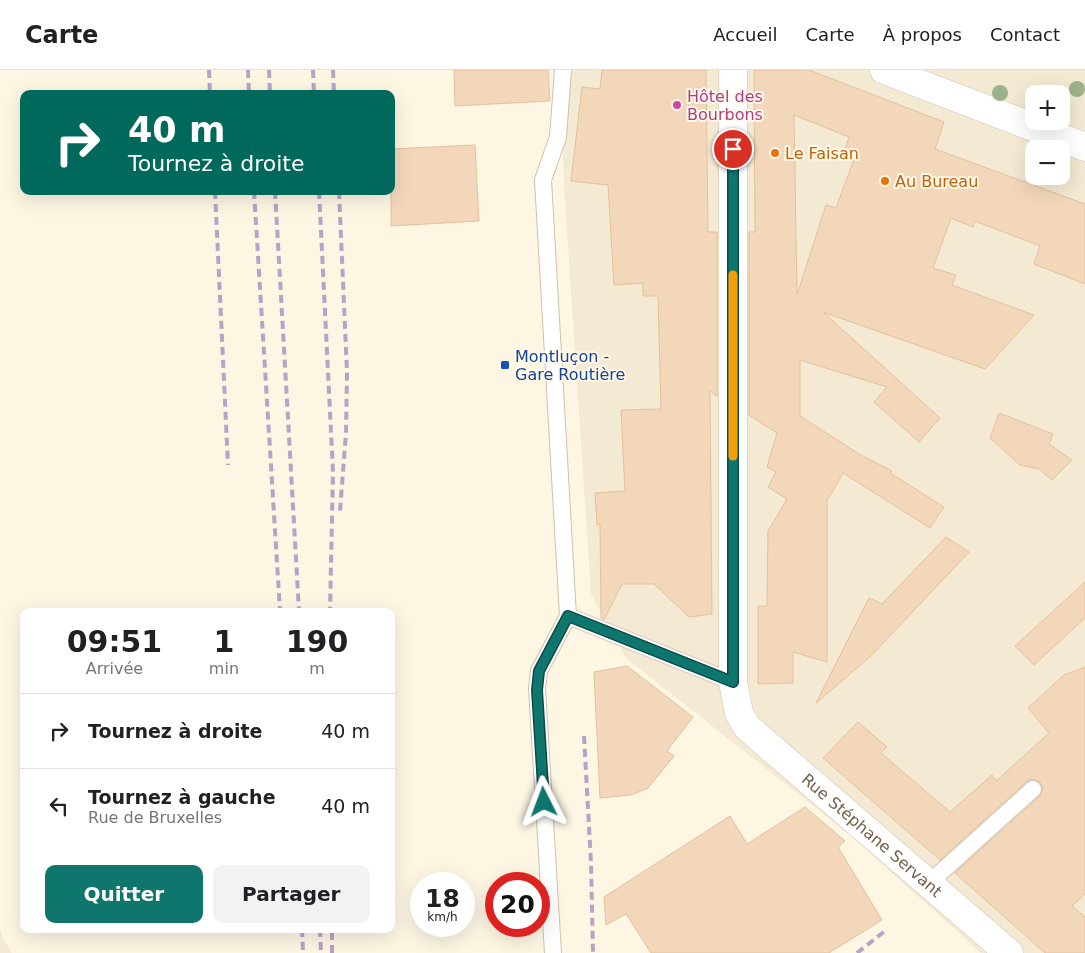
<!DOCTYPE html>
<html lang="fr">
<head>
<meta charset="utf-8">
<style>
	:root { --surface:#fff; --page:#f2f2f2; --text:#202124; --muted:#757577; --line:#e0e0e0; --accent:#0f766e }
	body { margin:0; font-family:"DejaVu Sans",sans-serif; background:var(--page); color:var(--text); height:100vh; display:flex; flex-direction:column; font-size:19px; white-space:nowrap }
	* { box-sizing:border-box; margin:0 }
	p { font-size:16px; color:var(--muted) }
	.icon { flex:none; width:28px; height:28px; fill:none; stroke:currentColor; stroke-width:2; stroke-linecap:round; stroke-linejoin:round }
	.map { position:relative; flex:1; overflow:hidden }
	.drawer { position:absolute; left:20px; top:538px; width:375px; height:325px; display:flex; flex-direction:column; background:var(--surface); border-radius:10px; box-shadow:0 5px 20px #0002 }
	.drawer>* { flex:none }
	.banner { position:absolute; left:20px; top:20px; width:375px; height:105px; border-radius:10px; box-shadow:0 5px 20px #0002; background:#00695c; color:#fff; overflow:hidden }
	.fabs { position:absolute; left:1025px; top:15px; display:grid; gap:10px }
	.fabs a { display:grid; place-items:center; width:45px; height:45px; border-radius:10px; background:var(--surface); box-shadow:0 5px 20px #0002; font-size:25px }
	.speed { position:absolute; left:410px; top:802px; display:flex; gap:10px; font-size:25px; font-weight:700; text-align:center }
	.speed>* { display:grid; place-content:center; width:65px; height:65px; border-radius:50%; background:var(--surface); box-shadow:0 5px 20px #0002; line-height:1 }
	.speed small { font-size:12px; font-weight:400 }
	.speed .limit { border:8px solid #d22; background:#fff; color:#111 }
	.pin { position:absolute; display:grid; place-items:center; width:42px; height:42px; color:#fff; margin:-21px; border:2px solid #fff; border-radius:50%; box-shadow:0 1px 5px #0007 }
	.me { position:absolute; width:55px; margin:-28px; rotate:357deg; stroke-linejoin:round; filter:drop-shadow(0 0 4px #0008) }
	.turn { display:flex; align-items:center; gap:18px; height:105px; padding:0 25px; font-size:22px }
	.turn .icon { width:65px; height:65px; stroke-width:2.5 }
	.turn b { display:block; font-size:35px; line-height:42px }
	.eta { display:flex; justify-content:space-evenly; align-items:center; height:85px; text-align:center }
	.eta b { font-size:30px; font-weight:600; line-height:35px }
	.button { display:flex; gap:10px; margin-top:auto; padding:10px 25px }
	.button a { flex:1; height:58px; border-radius:10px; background:var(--accent); color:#fff; font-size:20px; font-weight:600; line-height:58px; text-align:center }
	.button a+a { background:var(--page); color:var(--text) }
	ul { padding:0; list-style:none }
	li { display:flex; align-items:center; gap:15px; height:75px; padding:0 25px; border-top:1px solid var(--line) }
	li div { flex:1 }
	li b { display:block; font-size:19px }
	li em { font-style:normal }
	header { display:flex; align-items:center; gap:30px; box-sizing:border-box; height:70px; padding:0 25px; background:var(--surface); border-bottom:1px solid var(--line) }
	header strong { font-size:24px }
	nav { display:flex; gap:28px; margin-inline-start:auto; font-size:18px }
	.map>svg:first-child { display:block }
</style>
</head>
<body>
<header>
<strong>Carte</strong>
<nav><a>Accueil</a><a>Carte</a><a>À propos</a><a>Contact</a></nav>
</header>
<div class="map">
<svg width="1085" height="883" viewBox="0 0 1085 883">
	<rect width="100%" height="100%" fill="#fdf6e3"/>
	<g fill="#f4e9d2" fill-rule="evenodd">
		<path d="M 560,0 L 1085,0 L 1085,883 L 981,883 L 850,765 L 626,588 L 591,524 L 564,114 ZM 1034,24 L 1061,24 L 1061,51 L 1034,51 ZM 1034,79 L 1061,79 L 1061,106 L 1034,106 Z"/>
		<path d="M 0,859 L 4,870 L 12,883 L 0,883 Z"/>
	</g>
	<g fill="#f2d7bb" stroke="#e5c09b" fill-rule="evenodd">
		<path d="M 454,0 L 548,0 L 550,31 L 455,36 Z"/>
		<path d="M 602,0 L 706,0 L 708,162 L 717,162 L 717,326 L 710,321 L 712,544 L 689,547 L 654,514 L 622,514 L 604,550 L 601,548 L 600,454 L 597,455 L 595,423 L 625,421 L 621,340 L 661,339 L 658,226 L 643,226 L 643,213 L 614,215 L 608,115 L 571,111 L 582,17 L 600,19 Z"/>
		<path d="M 754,0 L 809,0 L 944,52 L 935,79 L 1085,134 L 1085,214 L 1034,194 L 1040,176 L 975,151 L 973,157 L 951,148 L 933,198 L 956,205 L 952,215 L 1034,245 L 985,299 L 823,242 L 940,348 L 919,372 L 874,332 L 887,317 L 800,290 L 800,346 L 859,384 L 892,401 L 890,403 L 944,437 L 930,458 L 843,403 L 827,431 L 827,592 L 793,582 L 793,613 L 758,614 L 758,536 L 767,536 L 768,461 L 787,429 L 768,417 L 776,402 L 767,397 L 777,363 L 749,345 L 749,162 L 755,162 ZM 794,45 L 849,67 L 845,79 L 856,84 L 836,138 L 826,135 L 797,225 Z"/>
		<path d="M 475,75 L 479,151 L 391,156 L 391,79 Z"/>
		<path d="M 999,343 L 1053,364 L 1049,374 L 1072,390 L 1052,410 L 1039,399 L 1020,395 L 990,368 Z"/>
		<path d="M 946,467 L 969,482 L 871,586 L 816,633 L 869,528 L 882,534 Z"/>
		<path d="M 1085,512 L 1085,548 L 1034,595 L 1015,576 Z"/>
		<path d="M 627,596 L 693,647 L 667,681 L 674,686 L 648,718 L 631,725 L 600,728 L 594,602 Z"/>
		<path d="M 1085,597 L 1085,824 L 1072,836 L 1085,847 L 1085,883 L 1045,883 L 955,803 L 1040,726 L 1043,717 L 1040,712 L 1031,709 L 1026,712 L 940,790 L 823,688 L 858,652 L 887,677 L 881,683 L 950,742 L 992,705 L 996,711 L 1049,663 L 1028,638 L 1064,605 Z"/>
		<path d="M 805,737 L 845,771 L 838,777 L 882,850 L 829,883 L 651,883 L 626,844 L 606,855 L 604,827 L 730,746 L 747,774 Z"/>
	</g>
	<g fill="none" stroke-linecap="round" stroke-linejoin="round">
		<g stroke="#d0c1ad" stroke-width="18">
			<g id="service">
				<path d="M 563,0 L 558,67 L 543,110 L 568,546 L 733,612"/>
				<path d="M 929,813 L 1033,719"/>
				<path d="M 553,883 L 537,619 L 539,601 L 568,546"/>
			</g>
		</g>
		<g stroke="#d0c1ad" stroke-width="29">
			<g id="minor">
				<path id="s1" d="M 733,0 L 733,612 L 739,643 L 747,657 L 1009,883"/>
				<path d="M 884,0 L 1085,77"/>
			</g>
		</g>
		<use href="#service" stroke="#fff" stroke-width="16"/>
		<use href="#minor" stroke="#fff" stroke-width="28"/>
		<g stroke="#baa2c6" stroke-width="4" stroke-dasharray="8 5" stroke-linecap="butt">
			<path d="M 209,0 L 210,24"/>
			<path d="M 248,0 L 249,24"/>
			<path d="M 269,0 L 270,24"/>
			<path d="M 313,0 L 314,24"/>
			<path d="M 333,0 L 334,24"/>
			<path d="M 215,121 L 228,395"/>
			<path d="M 254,121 L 280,541"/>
			<path d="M 275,121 L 299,541"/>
			<path d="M 319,121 L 333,402 L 330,541"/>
			<path d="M 339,121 L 347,302 L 346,363 L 340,441"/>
			<path d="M 584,666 L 591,793 L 593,883"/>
			<path d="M 302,859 L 303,883"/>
			<path d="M 320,859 L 321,883"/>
			<path d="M 332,883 L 332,859"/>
			<path d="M 857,883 L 885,861"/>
		</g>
	</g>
	<g fill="#9bb28a">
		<circle cx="1077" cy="19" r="8"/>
		<circle cx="1000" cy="23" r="8"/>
	</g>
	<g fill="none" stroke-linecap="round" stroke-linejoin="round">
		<g stroke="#0a4d48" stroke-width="12">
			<path id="route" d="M 544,732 L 537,620 L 539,601 L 568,546 L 733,612 L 733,79"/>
		</g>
		<use href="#route" stroke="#0f766e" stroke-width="9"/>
		<path stroke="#f59e0b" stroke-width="9" d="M 733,205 L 733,386"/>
	</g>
	<circle fill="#d1479c" stroke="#fff9ea" stroke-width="2" cx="677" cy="35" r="5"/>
	<g fill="#e8710a" stroke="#fff9ea" stroke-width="2">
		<circle cx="775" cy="83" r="5"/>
		<circle cx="885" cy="111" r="5"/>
	</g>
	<rect fill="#1a4fb4" stroke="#fff9ea" stroke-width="2" x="500" y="290" width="10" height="10" rx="2.5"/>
	<g text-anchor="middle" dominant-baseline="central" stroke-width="4" stroke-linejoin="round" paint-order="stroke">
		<g font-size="16" fill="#b23c85" stroke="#fff9ea" text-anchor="start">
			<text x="687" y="26">Hôtel des<tspan x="687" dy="18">Bourbons</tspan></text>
		</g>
		<g font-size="16" fill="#c56008" stroke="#fff9ea" text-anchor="start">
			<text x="785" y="83">Le Faisan</text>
			<text x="895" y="111">Au Bureau</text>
		</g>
		<g font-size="16" fill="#164399" stroke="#fff9ea" text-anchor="start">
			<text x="515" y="286">Montluçon -<tspan x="515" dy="18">Gare Routière</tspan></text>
		</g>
		<g font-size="16" fill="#755e49" stroke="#fff9ea">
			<text stroke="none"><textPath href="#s1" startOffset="825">Rue Stéphane Servant</textPath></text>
		</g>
	</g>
</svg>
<div class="fabs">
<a>+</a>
<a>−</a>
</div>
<div class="speed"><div>18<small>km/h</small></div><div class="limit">20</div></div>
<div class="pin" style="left:733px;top:79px;background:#d93025"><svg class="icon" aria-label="arrive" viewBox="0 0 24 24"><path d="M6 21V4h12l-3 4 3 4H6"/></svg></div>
<svg class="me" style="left:544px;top:732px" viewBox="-20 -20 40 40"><path d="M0-17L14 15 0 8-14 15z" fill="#0f766e" stroke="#fff" stroke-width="4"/></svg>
<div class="banner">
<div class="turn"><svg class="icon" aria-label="right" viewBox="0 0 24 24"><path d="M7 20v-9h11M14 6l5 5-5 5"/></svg><div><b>40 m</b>Tournez à droite</div></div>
</div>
<section class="drawer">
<div class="eta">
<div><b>09:51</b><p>Arrivée</p></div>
<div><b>1</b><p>min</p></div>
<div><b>190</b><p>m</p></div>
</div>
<ul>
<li><svg class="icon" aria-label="right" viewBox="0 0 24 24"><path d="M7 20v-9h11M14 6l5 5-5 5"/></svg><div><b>Tournez à droite</b></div><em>40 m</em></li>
<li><svg class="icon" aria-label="left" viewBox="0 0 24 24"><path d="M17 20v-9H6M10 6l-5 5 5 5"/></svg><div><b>Tournez à gauche</b><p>Rue de Bruxelles</p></div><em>40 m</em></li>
</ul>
<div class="button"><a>Quitter</a><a>Partager</a></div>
</section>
</div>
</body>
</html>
